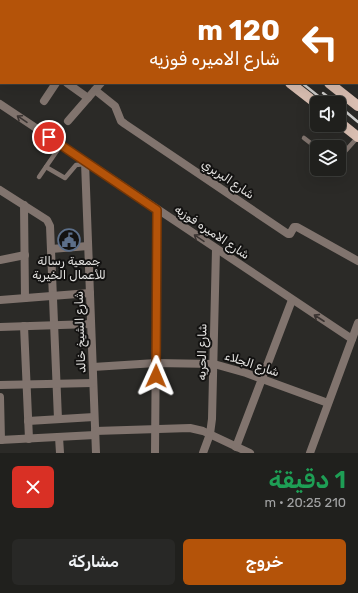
<!DOCTYPE html>
<html lang="ar">
<head>
<meta charset="utf-8">
<style>
	:root { --surface:#20201d; --page:#282826; --text:#f1f3f6; --muted:#a2a3a4; --line:#3d3e3b; --accent:#b45309 }
	body { margin:0; font-family:Rubik,Cairo,sans-serif; background:var(--page); color:var(--text); direction:rtl; height:100vh; display:flex; flex-direction:column; font-size:15px; white-space:nowrap }
	* { box-sizing:border-box; margin:0 }
	p { font-size:13px; color:var(--muted) }
	.icon { flex:none; width:22px; height:22px; fill:none; stroke:currentColor; stroke-width:2; stroke-linecap:round; stroke-linejoin:round }
	.map { position:relative; height:453px; overflow:hidden; direction:ltr }
	.panel { display:flex; flex-direction:column; background:var(--surface); flex:1 }
	.panel>* { flex:none }
	.top-card { position:absolute; left:0px; top:0px; width:358px; height:84px; box-shadow:0 4px 16px #0002,0 0 0 1px var(--line); direction:rtl; background:#b45309; color:#fff; overflow:hidden }
	.buttons { position:absolute; left:310px; top:96px; display:grid; gap:8px }
	.buttons a { display:grid; place-items:center; width:36px; height:36px; border-radius:6px; background:var(--surface); box-shadow:0 4px 16px #0002,0 0 0 1px var(--line); font-size:20px }
	.pin { position:absolute; display:grid; place-items:center; width:34px; height:34px; color:#fff; margin:-17px; border:2px solid #fff; border-radius:50%; box-shadow:0 1px 4px #0007 }
	.me { position:absolute; width:44px; margin:-22px; rotate:1deg; stroke-linejoin:round; filter:drop-shadow(0 0 3px #0008) }
	.turn { display:flex; align-items:center; gap:14px; height:84px; padding:0 12px; font-size:18px }
	.turn .icon { width:52px; height:52px; stroke-width:2.5 }
	.turn b { display:block; font-size:28px; line-height:34px }
	.round { display:grid; place-items:center; flex:none; width:42px; height:42px; border-radius:6px; background:var(--page) }
	.summary { display:flex; align-items:center; justify-content:space-between; height:68px; padding:0 12px }
	h1 { font-size:24px; font-weight:600; line-height:30px; color:#1e9e55 }
	.primary-button { display:flex; gap:8px; margin-top:auto; padding:8px 12px }
	.primary-button a { flex:1; height:46px; border-radius:6px; background:var(--accent); color:#fff; font-size:16px; font-weight:600; line-height:46px; text-align:center }
	.primary-button a+a { background:var(--page); color:var(--text) }
	.map>svg:first-child { display:block }
</style>
</head>
<body>
<div class="map">
<svg width="358" height="453" viewBox="0 0 358 453">
	<rect width="100%" height="100%" fill="#2b2a27"/>
	<g fill="none" stroke-linecap="round" stroke-linejoin="round">
		<g stroke="#81746e" stroke-width="4.5">
			<path d="M 304,138 L 317,148"/>
			<path d="M 339,158 L 358,137"/>
			<path d="M 46,167 L 65,178 L 76,165 L 85,164"/>
			<path d="M 39,177 L 61,145"/>
		</g>
		<g stroke="#81746e" stroke-width="8">
			<path d="M 331,0 L 333,1"/>
			<path d="M 43,1 L 43,0"/>
			<path d="M 111,1 L 112,0"/>
			<path d="M 175,1 L 176,0"/>
			<path d="M 246,1 L 247,0"/>
			<path d="M 281,1 L 282,0"/>
			<path d="M 318,1 L 318,0"/>
			<path d="M 357,2 L 358,0"/>
			<path d="M 357,33 L 358,33"/>
			<path d="M 0,62 L 1,61"/>
			<path d="M 67,83 L 88,98"/>
			<path d="M 95,90 L 115,106 L 121,121 L 125,124 L 288,234 L 290,234 L 294,227 L 297,227 L 358,261"/>
			<path d="M 44,101 L 56,83"/>
			<path d="M 0,104 L 352,339"/>
			<path d="M 68,121 L 101,83"/>
			<path d="M 85,162 L 96,453"/>
			<path d="M 0,190 L 47,220 L 50,226 L 58,419"/>
			<path d="M 24,205 L 25,298"/>
			<path d="M 51,249 L 88,246"/>
			<path d="M 0,260 L 25,255"/>
			<path d="M 0,300 L 90,293"/>
			<path d="M 24,326 L 29,439"/>
			<path d="M 0,327 L 91,324"/>
			<path d="M 93,367 L 156,363 L 214,364 L 246,373 L 328,403"/>
			<path d="M 0,385 L 93,383"/>
			<path d="M 0,397 L 1,440"/>
			<path d="M 28,421 L 94,417"/>
			<path d="M 95,431 L 190,428 L 203,431 L 250,453"/>
			<path d="M 59,437 L 60,453"/>
			<path d="M 0,440 L 95,435"/>
			<path d="M 236,447 L 292,300"/>
			<path d="M 155,453 L 157,210"/>
			<path d="M 203,453 L 210,434 L 212,419 L 216,249"/>
			<path d="M 310,453 L 358,323"/>
		</g>
		<g stroke="#dabfb2" stroke-width="10">
			<path d="M 186,0 L 187,1"/>
			<path d="M 224,0 L 225,1"/>
			<path d="M 290,83 L 317,104"/>
			<path d="M 329,83 L 358,106"/>
			<path d="M 339,122 L 358,137"/>
		</g>
		<g stroke="#cfcecc" stroke-width="2.5">
			<path d="M 200,0 L 201,1"/>
			<path d="M 207,0 L 209,1"/>
			<path d="M 302,83 L 327,103"/>
			<path d="M 323,93 L 336,103"/>
			<path d="M 339,106 L 358,122"/>
		</g>
	</g>
	<defs><path id="oneway-shaft" d="M-6 0H5M1.5-3L5.5 0L1.5 3" fill="none" stroke-width="1.6" stroke-linecap="round" stroke-linejoin="round"/></defs>
	<g stroke="#3a3432">
		<use href="#oneway-shaft" transform="translate(22 119) rotate(-146)"/>
		<use href="#oneway-shaft" transform="translate(199 238) rotate(-146)"/>
		<use href="#oneway-shaft" transform="translate(319 318) rotate(-147)"/>
	</g>
	<g fill="none" stroke-linecap="round" stroke-linejoin="round">
		<g stroke="#753606" stroke-width="10">
			<path id="route" d="M 49,137 L 157,210 L 156,376"/>
		</g>
		<use href="#route" stroke="#b45309" stroke-width="7"/>
	</g>
	<defs>
		<g id="civic-ring" transform="scale(1.15)"><circle r="9.5" fill="#131211" stroke="#5c6f8a" stroke-width="1.5"/><path d="M-.6-6.5H3V-4.5H.6V-3L4-1V1h2V6H-6V1h2V-1L-.6-3ZM-1.2 2.5V6h2.4V2.5Z" fill="#5c6f8a"/></g>
	</defs>
	<g fill-rule="evenodd">
		<use href="#civic-ring" x="69" y="240"/>
	</g>
	<g text-anchor="middle" dominant-baseline="central" stroke-width="4" stroke-linejoin="round" paint-order="stroke">
		<g font-size="12" fill="#e4e3e1" stroke="#131211">
			<text transform="translate(228 179) rotate(34)">شارع البربري</text>
			<text transform="translate(212 232) rotate(34)">شارع الاميره فوزيه</text>
			<text transform="translate(80 332) rotate(-92)">شارع الشيخ خالد</text>
			<text transform="translate(202 352) rotate(-89)">شارع الحريه</text>
			<text transform="translate(252 364) rotate(18)">شارع الجلاء</text>
		</g>
		<g font-size="12" fill="#e4e3e1" stroke="#131211">
			<text x="69" y="261">جمعية رسالة<tspan x="69" dy="14">للأعمال الخيرية</tspan></text>
		</g>
	</g>
</svg>
<div class="buttons">
<a><svg class="icon" aria-label="sound" viewBox="0 0 24 24"><path d="M4 9h4l5-4v14l-5-4H4zM17 9q2 3 0 6"/></svg></a>
<a><svg class="icon" aria-label="layers" viewBox="0 0 24 24"><path d="M12 4l9 5-9 5-9-5zM3 14l9 5 9-5"/></svg></a>
</div>
<div class="pin" style="left:49px;top:137px;background:#d93025"><svg class="icon" aria-label="arrive" viewBox="0 0 24 24"><path d="M6 21V4h12l-3 4 3 4H6"/></svg></div>
<svg class="me" style="left:156px;top:376px" viewBox="-20 -20 40 40"><path d="M0-17L14 15 0 8-14 15z" fill="#b45309" stroke="#fff" stroke-width="4"/></svg>
<div class="top-card">
<div class="turn"><svg class="icon" aria-label="left" viewBox="0 0 24 24"><path d="M17 20v-9H6M10 6l-5 5 5 5"/></svg><div><b>120 m</b>شارع الاميره فوزيه</div></div>
</div>
</div>
<section class="panel">
<div class="summary"><div><h1>1 دقيقة</h1><p>210 m · 20:25</p></div><a class="round" style="background:#d93025;color:#fff"><svg class="icon" aria-label="close" viewBox="0 0 24 24"><path d="M6 6l12 12M18 6L6 18"/></svg></a></div>
<div class="primary-button"><a>خروج</a><a>مشاركة</a></div>
</section>
</body>
</html>
